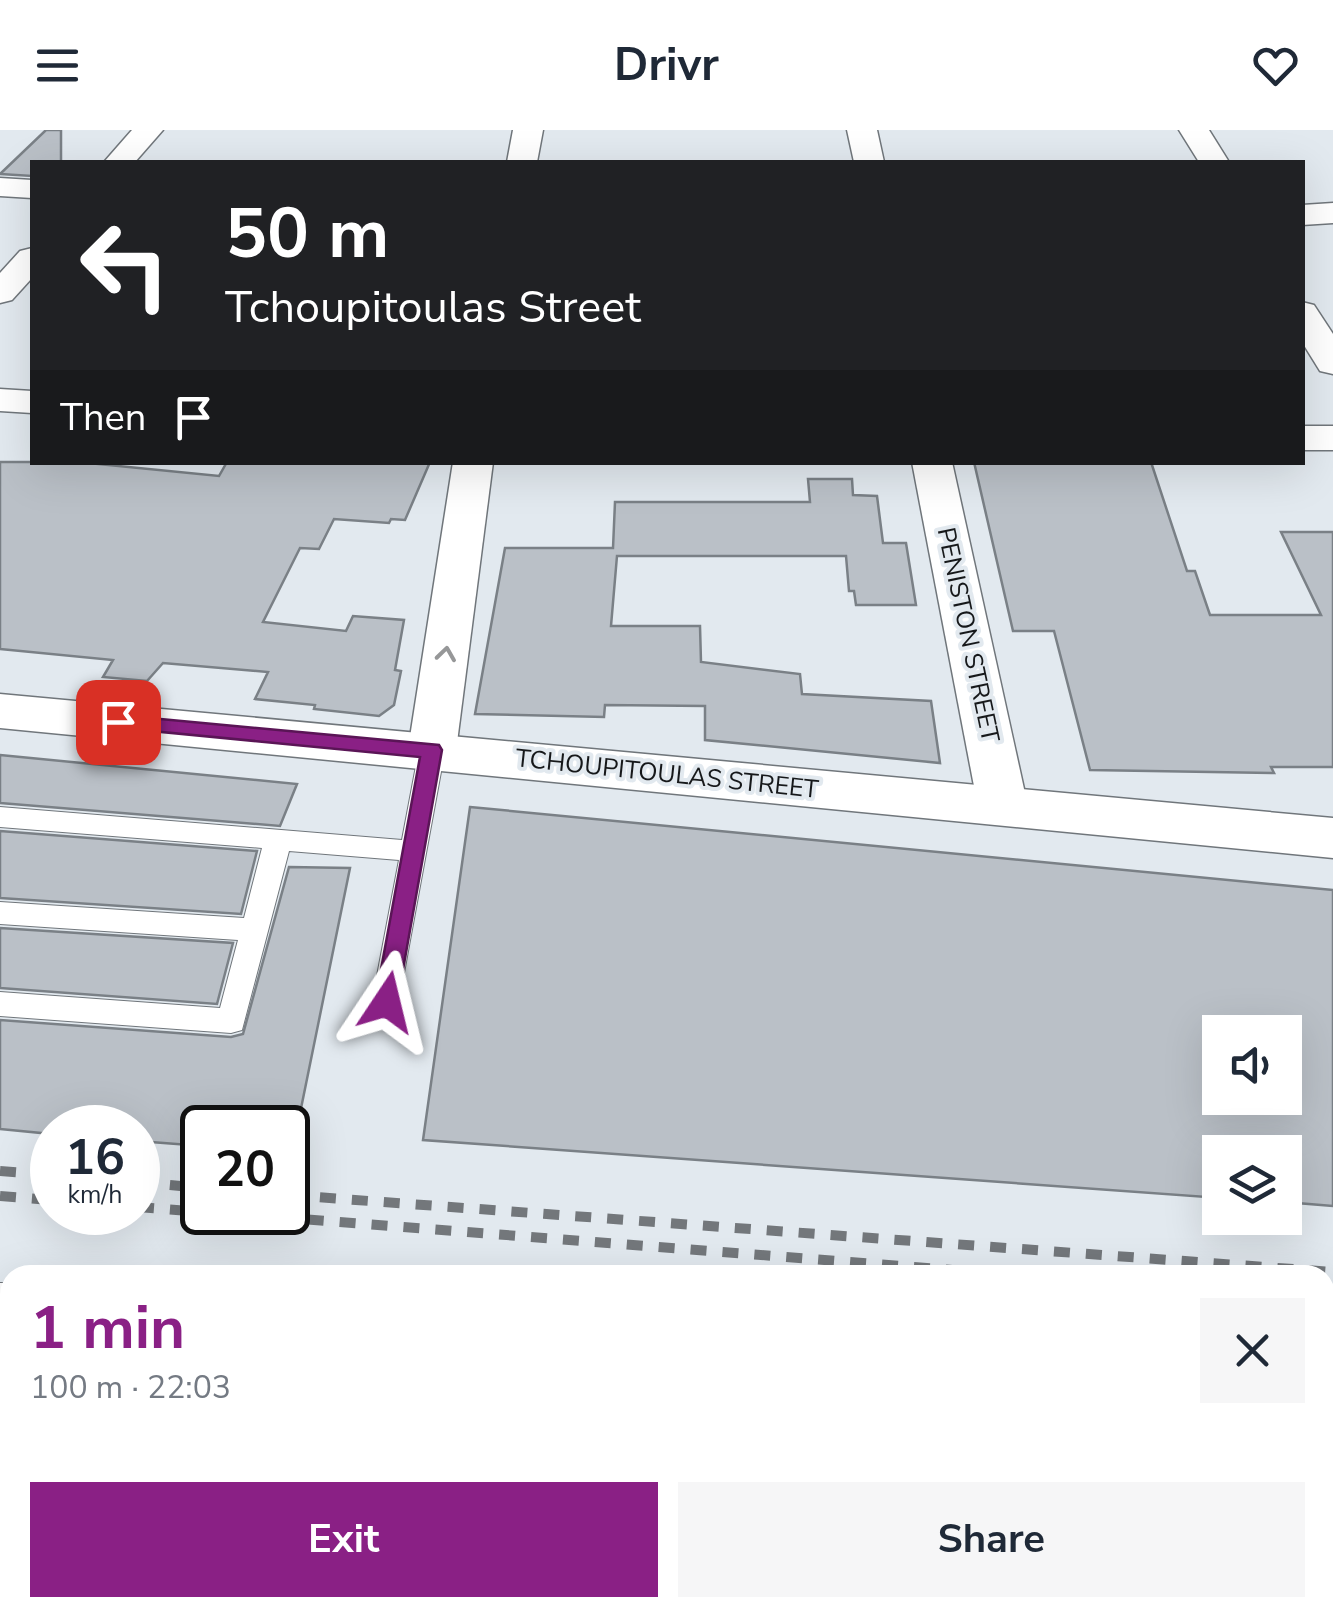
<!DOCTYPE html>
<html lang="en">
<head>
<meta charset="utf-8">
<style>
	:root { --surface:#fff; --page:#f6f6f7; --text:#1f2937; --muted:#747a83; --accent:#8a2085 }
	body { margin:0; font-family:"Nunito Sans",sans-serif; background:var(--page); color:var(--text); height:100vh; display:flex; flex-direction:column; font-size:38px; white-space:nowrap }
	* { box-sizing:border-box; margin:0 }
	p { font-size:32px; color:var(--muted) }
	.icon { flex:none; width:55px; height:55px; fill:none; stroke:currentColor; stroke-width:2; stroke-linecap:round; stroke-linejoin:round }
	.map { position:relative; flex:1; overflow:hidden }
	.details { position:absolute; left:0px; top:1135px; width:1335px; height:352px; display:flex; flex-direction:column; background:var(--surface); border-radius:30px 30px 0 0; box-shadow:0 10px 40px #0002 }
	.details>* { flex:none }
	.banner { position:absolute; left:30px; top:30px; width:1275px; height:305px; border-radius:0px; box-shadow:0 10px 40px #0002; background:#202124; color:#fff; overflow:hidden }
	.tools { position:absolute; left:1202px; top:885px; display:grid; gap:20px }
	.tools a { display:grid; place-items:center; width:100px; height:100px; border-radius:0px; background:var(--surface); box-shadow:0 10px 40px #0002; font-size:50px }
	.speed { position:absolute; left:30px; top:975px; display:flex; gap:20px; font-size:50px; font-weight:700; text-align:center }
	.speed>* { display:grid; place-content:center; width:130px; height:130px; border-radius:50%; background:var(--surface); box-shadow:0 10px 40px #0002; line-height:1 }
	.speed small { font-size:25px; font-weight:400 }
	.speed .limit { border:5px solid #111; border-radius:15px; background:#fff; color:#111 }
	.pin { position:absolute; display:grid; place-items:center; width:85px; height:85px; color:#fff; margin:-42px; border-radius:20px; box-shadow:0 5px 15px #0006 }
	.me { position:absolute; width:110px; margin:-55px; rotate:10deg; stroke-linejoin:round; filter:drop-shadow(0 0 8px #0008) }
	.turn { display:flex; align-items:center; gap:35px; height:210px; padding:0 30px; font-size:45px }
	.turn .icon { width:130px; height:130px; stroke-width:2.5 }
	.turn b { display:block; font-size:70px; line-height:85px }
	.then { display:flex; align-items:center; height:95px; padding:0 30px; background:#0003; gap:20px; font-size:38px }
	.round { display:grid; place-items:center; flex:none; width:105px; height:105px; border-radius:0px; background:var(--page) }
	.overview { display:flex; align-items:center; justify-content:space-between; height:170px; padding:0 30px }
	h1 { font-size:60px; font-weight:700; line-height:75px; color:var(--accent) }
	.button { display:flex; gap:20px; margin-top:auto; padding:20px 30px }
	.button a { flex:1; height:115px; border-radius:0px; background:var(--accent); color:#fff; font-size:40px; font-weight:700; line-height:115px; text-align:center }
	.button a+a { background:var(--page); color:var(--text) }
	header { display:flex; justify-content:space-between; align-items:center; height:130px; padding:0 30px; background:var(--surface); font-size:45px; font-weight:700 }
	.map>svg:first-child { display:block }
</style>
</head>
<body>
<header><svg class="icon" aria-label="menu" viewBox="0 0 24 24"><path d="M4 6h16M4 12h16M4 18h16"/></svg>Drivr<svg class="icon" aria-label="heart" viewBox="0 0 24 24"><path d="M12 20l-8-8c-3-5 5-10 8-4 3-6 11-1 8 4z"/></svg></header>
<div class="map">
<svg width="1333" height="1486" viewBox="0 0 1333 1486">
	<rect width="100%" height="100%" fill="#e2e9ef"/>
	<g fill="#bac0c7" stroke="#7a8086" stroke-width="2.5" fill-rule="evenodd">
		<path d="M 46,0 L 61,0 L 61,32 L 32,32 L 32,46 L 0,44 Z"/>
		<path d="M 0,332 L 78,332 L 219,346 L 227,332 L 430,332 L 405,390 L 391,389 L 389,393 L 334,389 L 319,419 L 300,418 L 263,492 L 346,501 L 353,486 L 404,490 L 395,540 L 401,541 L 394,575 L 379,586 L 314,579 L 315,575 L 255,569 L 268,542 L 163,533 L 147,551 L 103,547 L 113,530 L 0,519 Z"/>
		<path d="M 974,332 L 1151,332 L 1187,441 L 1195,441 L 1210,485 L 1321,485 L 1281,402 L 1333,402 L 1333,637 L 1271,637 L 1274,643 L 1090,640 L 1054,501 L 1013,501 Z"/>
		<path d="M 808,349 L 852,349 L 853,365 L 877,366 L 883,413 L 906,413 L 916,475 L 856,475 L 854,461 L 849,461 L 846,426 L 617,426 L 611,496 L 700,496 L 701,532 L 800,544 L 802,564 L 931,571 L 940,633 L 705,610 L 705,576 L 605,575 L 604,587 L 475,584 L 505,418 L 613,418 L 615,372 L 810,372 Z"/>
		<path d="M 0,625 L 297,654 L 280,696 L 0,673 Z"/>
		<path d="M 470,677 L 1333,760 L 1333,1076 L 1285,1072 L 1285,1022 L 1220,1022 L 1220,1068 L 423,1010 ZM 1220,902 L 1285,902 L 1285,968 L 1220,968 Z"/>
		<path d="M 0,701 L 257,721 L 241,784 L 0,768 Z"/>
		<path d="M 289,737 L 350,738 L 297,998 L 202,998 L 202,1016 L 138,1011 L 138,998 L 52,998 L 52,1004 L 0,999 L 0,890 L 231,907 L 243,904 Z"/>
		<path d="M 0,798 L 233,813 L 217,874 L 0,858 Z"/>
	</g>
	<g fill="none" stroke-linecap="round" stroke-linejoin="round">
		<g stroke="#70767b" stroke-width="2">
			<g id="service">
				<path d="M 432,611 L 441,614 L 445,620 L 397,881 L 387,884 L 377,881 L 372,872 L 399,730 L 289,721 L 242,900 L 231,903 L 0,886 L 0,862 L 220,878 L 238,810 L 0,794 L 0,772 L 244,788 L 262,718 L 0,697 L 0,677 L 402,710 L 419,620 L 423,614 Z"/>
				<rect x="0" y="1153" width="10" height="32"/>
				<path d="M 1325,1260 L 1333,1261 L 1333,1297 L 1325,1296 Z"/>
			</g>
		</g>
		<g stroke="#70767b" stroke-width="3">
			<g id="minor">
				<path d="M 132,0 L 163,0 L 135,32 L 104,32 Z"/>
				<path d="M 513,0 L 543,0 L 537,32 L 507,32 Z"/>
				<path d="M 847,0 L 877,0 L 884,32 L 854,32 Z"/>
				<path d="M 1179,0 L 1209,0 L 1229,32 L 1199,32 Z"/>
				<path d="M 0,48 L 32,50 L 32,68 L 0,66 Z"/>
				<path d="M 1333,73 L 1333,93 L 1302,95 L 1302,75 Z"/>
				<path d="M 32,118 L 32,148 L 12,170 L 0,173 L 0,143 L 20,121 Z"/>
				<path d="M 1302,172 L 1314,175 L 1333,204 L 1333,244 L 1320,241 L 1302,212 Z"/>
				<path d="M 0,259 L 32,261 L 32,283 L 0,281 Z"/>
				<rect x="1302" y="296" width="31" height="24"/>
				<path d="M 453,332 L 493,332 L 456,620 L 449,632 L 432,637 L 415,632 L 408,620 Z"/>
				<path d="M 912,332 L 952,332 L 1028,677 L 1021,690 L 1003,695 L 985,690 L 978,677 Z"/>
			</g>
		</g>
		<g stroke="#70767b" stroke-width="3">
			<path id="tertiary" d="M 0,564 L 1333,688 L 1333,728 L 0,598 Z"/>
		</g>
		<use href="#service" fill="#fff" fill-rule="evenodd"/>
		<use href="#minor" fill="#fff" fill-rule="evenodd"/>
		<use href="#tertiary" fill="#fff" fill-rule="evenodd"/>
		<g stroke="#73777b" stroke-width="10" stroke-dasharray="16 16" stroke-linecap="butt">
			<path d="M 0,1041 L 52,1045"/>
			<path d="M 138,1052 L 202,1058"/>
			<path d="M 288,1065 L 1333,1142"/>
			<path d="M 0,1066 L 52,1070"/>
			<path d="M 138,1077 L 202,1082"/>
			<path d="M 212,1082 L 1017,1145"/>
			<path d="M 1325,1169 L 1333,1169"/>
		</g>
	</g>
	<defs><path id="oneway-chevron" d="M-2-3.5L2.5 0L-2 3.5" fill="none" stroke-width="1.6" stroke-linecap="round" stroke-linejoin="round" transform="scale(2.5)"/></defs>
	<use stroke="#969798" href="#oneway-chevron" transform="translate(446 524) rotate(-82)"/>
	<path fill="#8a2085" stroke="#5a1556" stroke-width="2.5" d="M 118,585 L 439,615 L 442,620 L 396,879 L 378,879 L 375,872 L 420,627 L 110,597 L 107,592 Z"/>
	<g text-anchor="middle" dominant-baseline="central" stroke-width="8" stroke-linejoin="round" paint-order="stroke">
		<g font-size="25" fill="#16181a" stroke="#e2e9ef">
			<text transform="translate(968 505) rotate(78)">PENISTON STREET</text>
			<text transform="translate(667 644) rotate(6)">TCHOUPITOULAS STREET</text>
		</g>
	</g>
</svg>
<div class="tools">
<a><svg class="icon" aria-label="sound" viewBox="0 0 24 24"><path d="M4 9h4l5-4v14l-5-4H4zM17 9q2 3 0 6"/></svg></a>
<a><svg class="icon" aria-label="layers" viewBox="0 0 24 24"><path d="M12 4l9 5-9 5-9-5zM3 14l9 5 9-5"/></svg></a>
</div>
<div class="speed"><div>16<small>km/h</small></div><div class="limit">20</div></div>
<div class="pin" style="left:118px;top:592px;background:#d93025"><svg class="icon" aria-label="arrive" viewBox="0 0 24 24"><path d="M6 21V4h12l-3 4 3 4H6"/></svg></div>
<svg class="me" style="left:387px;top:872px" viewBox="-20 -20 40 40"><path d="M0-17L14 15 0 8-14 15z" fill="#8a2085" stroke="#fff" stroke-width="4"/></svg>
<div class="banner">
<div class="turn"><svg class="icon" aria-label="left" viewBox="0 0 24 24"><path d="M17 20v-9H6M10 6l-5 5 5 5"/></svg><div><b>50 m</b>Tchoupitoulas Street</div></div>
<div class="then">Then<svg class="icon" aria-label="arrive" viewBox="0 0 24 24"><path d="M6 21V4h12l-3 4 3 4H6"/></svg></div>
</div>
<section class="details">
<div class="overview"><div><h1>1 min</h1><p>100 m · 22:03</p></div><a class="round"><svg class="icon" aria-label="close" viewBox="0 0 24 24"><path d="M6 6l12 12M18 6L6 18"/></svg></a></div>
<div class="button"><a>Exit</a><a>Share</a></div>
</section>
</div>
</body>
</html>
